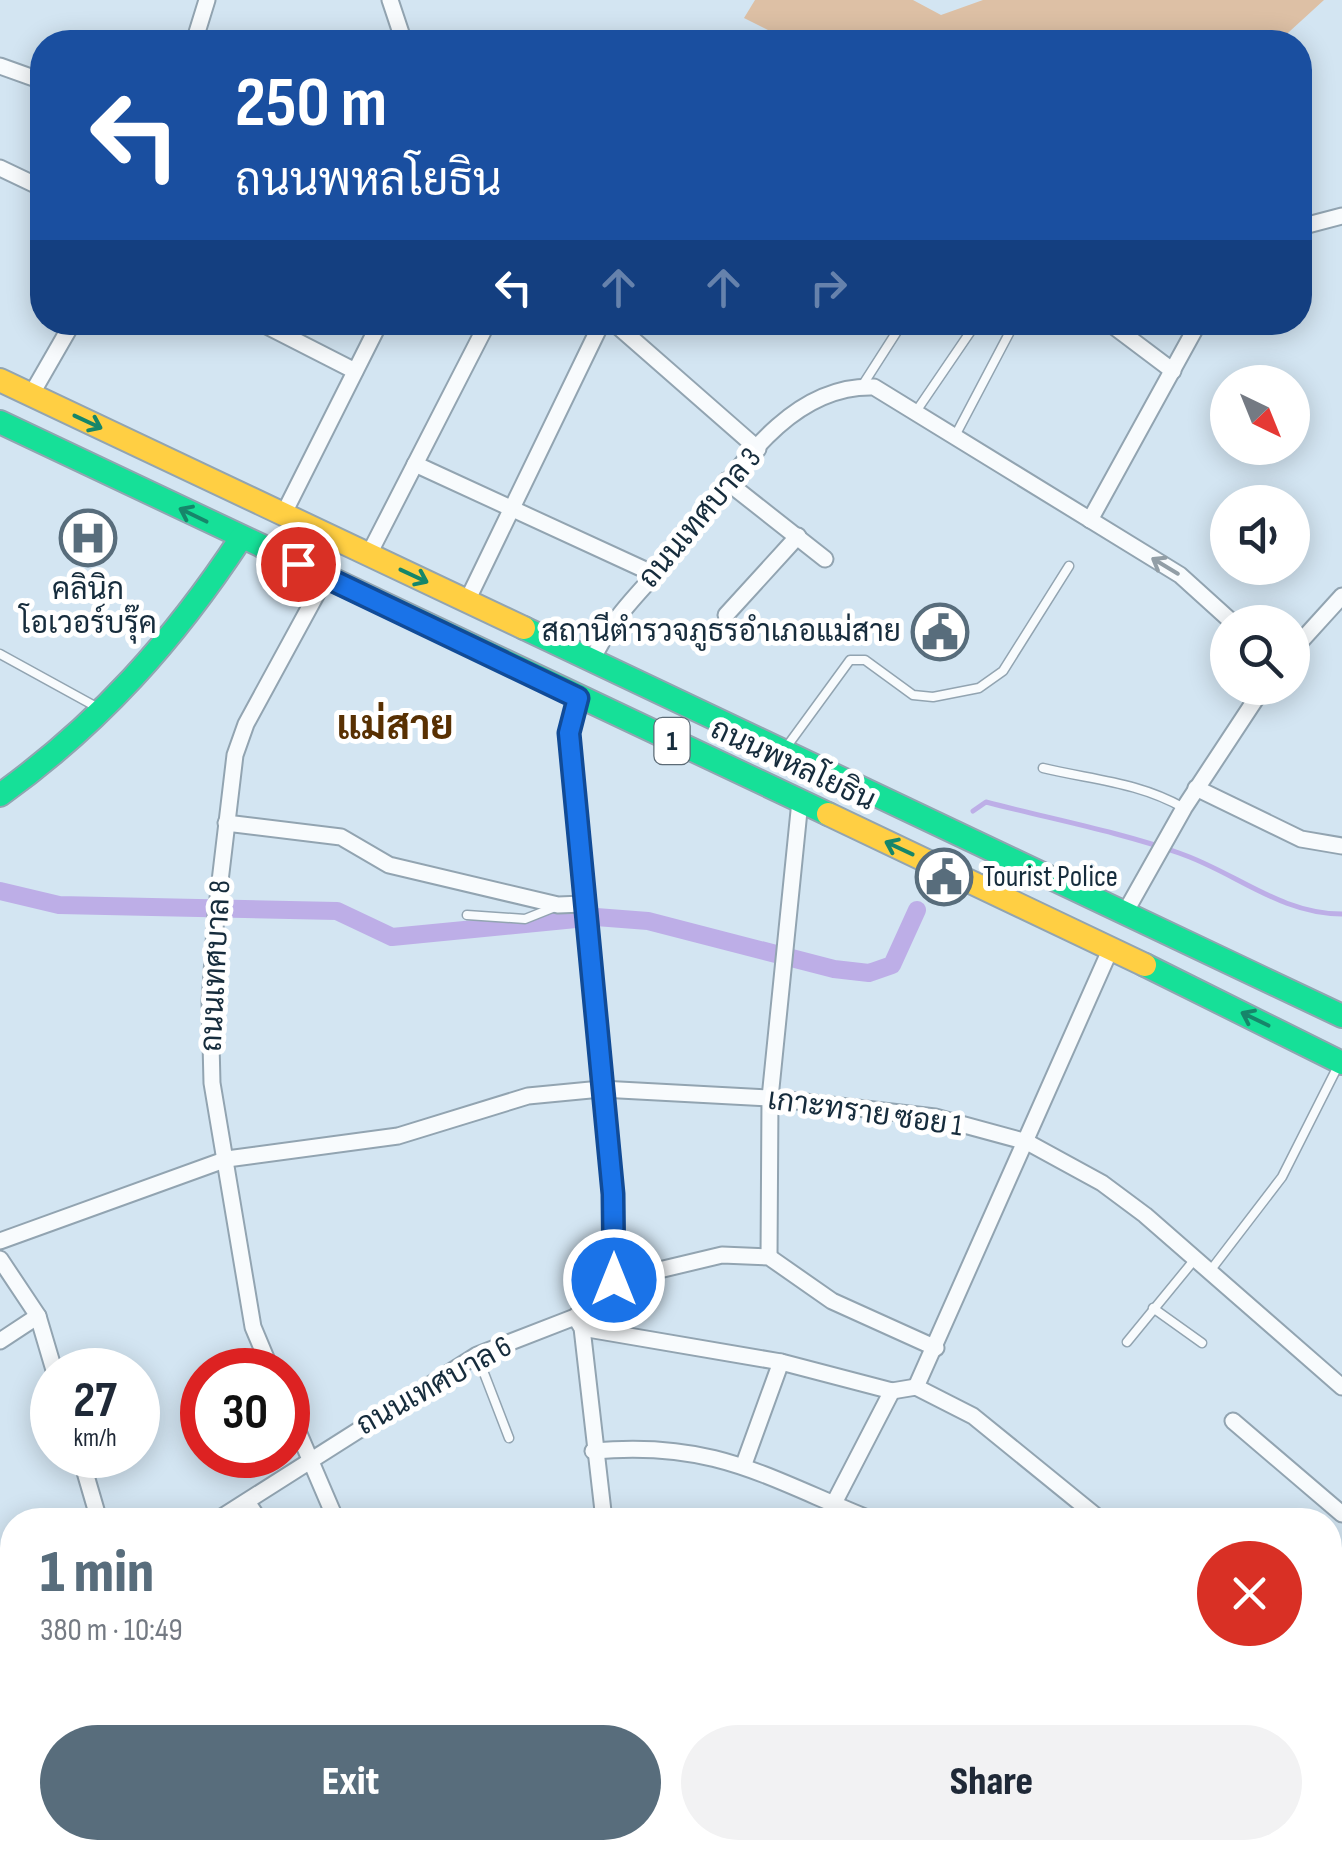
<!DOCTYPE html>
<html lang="en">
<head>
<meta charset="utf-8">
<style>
	:root { --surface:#fff; --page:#f2f2f3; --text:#1f2937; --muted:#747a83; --accent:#586d7c }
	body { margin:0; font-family:"Sofia Sans Condensed",Sarabun,sans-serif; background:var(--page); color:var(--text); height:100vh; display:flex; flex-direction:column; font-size:38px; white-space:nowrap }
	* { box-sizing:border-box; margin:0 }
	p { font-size:32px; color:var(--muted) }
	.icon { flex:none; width:55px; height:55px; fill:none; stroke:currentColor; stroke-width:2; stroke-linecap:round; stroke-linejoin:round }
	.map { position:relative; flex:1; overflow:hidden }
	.side { position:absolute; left:0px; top:1508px; width:1342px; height:352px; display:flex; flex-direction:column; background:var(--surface); border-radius:40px 40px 0 0; box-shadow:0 5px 25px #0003 }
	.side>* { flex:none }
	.banner { position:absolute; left:30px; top:30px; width:1282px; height:305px; border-radius:40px; box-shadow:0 5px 25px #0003; background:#1a4fa0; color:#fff; overflow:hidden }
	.needle { width:65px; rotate:137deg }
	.buttons { position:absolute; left:1210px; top:365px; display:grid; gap:20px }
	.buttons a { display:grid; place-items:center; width:100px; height:100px; border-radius:50%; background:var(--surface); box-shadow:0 5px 25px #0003; font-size:50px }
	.speed { position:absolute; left:30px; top:1348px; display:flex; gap:20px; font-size:50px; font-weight:700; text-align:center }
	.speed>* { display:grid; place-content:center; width:130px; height:130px; border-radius:50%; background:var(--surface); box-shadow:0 5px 25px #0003; line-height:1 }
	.speed small { font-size:25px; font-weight:400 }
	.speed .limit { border:15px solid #d22; background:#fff; color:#111 }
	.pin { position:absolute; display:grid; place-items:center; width:85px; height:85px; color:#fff; margin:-42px; border:5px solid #fff; border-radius:50%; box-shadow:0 2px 10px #0007 }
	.me { position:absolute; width:110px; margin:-55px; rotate:0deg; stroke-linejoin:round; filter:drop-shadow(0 0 8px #0008) }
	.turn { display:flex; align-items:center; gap:35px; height:210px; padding:0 40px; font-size:45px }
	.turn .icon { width:130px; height:130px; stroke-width:2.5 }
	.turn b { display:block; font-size:70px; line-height:85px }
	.lanes { display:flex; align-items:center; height:95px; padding:0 40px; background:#0003; justify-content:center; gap:50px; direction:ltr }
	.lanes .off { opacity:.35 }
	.round { display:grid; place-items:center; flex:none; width:105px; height:105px; border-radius:52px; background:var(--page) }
	.head { display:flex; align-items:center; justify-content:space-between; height:170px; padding:0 40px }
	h1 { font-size:60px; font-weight:800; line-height:75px; color:var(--accent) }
	.cta { display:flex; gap:20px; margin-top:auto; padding:20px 40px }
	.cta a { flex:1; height:115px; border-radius:60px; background:var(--accent); color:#fff; font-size:40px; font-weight:800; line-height:115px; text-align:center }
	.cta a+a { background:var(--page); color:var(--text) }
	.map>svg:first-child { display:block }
</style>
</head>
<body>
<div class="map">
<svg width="1342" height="1859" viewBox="0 0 1342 1859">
	<rect width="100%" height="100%" fill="#d3e5f2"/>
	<path fill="#ddc0a5" d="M 755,0 L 913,0 L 941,15 L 983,0 L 1324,0 L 1278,42 L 792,42 L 744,18 Z"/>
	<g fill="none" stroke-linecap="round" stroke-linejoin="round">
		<path stroke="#bdaee7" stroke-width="5" d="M 973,811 L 986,802 C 1051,819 1116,831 1179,853 C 1235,872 1280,914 1342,914"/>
		<path stroke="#bdaee7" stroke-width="18" d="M 0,891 L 59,905 L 337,911 L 392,937 L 596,917 L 648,921 L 834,969 L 869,973 L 892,965 L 917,910"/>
		<g stroke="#92a4b1" stroke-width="11">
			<g id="lane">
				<path d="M 862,386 L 903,322"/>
				<path d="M 915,413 L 977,322"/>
				<path d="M 955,436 L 1015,322"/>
				<path d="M 0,654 L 102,710"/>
				<path d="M 785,749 L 850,660 L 865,660 L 913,695 L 933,697 L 979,688 L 1003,671 L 1069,566"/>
				<path d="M 1043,768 C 1093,780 1138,782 1184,808"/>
				<path d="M 467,915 L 525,919 L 555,907"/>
				<path d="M 1210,1271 L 1282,1177 L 1338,1066"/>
				<path d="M 1153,1308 L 1202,1343"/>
				<path d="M 1127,1342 L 1195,1259"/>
				<path d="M 477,1355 L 509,1438"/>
			</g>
		</g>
		<g stroke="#92a4b1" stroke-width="19">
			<g id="street">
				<path d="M 390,0 L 404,42"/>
				<path d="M 194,42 L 207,0"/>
				<path d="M 0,66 L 42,81"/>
				<path d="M 0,168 L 42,188"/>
				<path d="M 1300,227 L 1342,216"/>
				<path d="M 259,322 L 355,371"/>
				<path d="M 613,322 L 758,449"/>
				<path d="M 1108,322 L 1173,371"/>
				<path d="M 31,395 L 73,322"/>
				<path d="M 415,464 L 654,574"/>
				<path d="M 726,481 L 825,559"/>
				<path d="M 284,513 L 380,322"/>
				<path d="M 1090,520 L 1199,322"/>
				<path d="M 369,554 L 488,322"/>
				<path d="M 467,601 L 602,322"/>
				<path d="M 726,615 L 798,536"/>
				<path d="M 1292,651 L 1342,596"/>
				<path d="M 592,661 C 613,614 643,590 675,552 C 726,490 780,384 874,387 L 1180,575 L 1232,622"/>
				<path d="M 1196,788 L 1301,839 L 1342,846"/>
				<path d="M 226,823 L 341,837 L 389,865 L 558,905 L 583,904"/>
				<path d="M 1126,911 L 1184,808 L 1263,688"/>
				<path d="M 0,1241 L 227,1159 L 398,1136 L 528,1096 L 601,1089 L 770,1098 L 935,1117 L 1027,1142 L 1102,1183 L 1145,1215 L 1342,1387"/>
				<path d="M 769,1257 L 770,1098 L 800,801"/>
				<path d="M 0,1259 L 38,1316 L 54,1370"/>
				<path d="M 613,1281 L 722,1255 L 769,1257 L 832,1301 L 936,1348"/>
				<path d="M 577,1320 L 582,1328 L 604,1520"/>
				<path d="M 582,1328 L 781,1362 L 892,1391 L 916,1387 L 973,1416 L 1101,1520"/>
				<path d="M 0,1341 L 38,1316"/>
				<path d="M 271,1370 L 253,1327 L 212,1083 L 210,1002 L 216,915 L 235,755 L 246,724 L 326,577"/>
				<path d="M 916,1387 L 1111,948"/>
				<path d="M 288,1408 L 336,1520"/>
				<path d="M 1233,1421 L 1342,1514"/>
				<path d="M 593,1451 C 714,1440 765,1477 872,1520"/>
				<path d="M 80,1455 L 99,1520"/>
				<path d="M 744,1464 L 781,1362"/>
				<path d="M 248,1503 L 259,1520"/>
				<path d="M 217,1520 L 477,1355 L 575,1317 L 613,1281 L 613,1194 L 569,733 L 578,698"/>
				<path d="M 830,1520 L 833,1505 L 892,1391"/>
				<path d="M 0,1620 L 12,1613"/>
				<path d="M 0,1799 L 12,1814"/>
				<path d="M 136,1848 L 138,1859"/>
				<path d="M 284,1848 L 290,1859"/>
				<path d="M 656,1848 L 656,1859"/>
				<path d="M 830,1848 L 859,1859"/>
				<path d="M 1178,1848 L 1202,1859"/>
				<path d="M 11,1859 L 26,1848"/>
				<path d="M 928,1859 L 934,1848"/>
				<path d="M 1093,1859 L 1100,1848"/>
			</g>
		</g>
		<g stroke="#92a4b1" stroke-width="26">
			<g id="fast">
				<path d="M 0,422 L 828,814"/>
				<path d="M 524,628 L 1342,1016"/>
				<path d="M 0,795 C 99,724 174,640 241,538"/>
				<path d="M 1145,965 L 1342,1063"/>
			</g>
		</g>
		<g stroke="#92a4b1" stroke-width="26">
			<g id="slow">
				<path d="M 0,380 L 524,628"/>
				<path d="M 828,814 L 1145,965"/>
			</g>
		</g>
		<use href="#lane" stroke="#f8fbfd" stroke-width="8"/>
		<use href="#street" stroke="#f8fbfd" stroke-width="15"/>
		<use href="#fast" stroke="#16e098" stroke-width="22"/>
		<use href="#slow" stroke="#ffcf43" stroke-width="22"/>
	</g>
	<defs><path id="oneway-shaft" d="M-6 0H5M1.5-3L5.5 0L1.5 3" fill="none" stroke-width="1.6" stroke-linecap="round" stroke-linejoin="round" transform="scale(2.5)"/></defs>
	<g stroke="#16866a">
		<use href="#oneway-shaft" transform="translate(88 422) rotate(25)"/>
		<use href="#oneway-shaft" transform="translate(193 515) rotate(-154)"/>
		<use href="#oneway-shaft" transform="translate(414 576) rotate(25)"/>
		<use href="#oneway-shaft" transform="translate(899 848) rotate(-155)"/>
		<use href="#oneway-shaft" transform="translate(1255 1019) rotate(-154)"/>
	</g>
	<use stroke="#929ea6" href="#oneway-shaft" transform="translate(1165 566) rotate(-149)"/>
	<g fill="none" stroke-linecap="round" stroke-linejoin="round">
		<g stroke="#114b97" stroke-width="25">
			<path id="route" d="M 298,564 L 578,698 L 569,733 L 613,1194 L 614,1280"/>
		</g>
		<use href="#route" stroke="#1a73e8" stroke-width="18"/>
	</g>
	<defs>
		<g id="hospital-ring" transform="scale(2.875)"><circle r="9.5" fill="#fff" stroke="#586d7c" stroke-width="1.5"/><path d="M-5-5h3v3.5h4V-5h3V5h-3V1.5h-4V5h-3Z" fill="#586d7c"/></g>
		<g id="civic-ring" transform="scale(2.875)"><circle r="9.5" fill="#fff" stroke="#586d7c" stroke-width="1.5"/><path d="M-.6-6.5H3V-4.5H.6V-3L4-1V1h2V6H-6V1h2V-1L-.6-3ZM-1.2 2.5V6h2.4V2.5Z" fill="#586d7c"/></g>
	</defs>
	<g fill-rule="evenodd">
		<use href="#hospital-ring" x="88" y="538"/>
		<use href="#civic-ring" x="940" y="632"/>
		<use href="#civic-ring" x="944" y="877"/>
	</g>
	<g text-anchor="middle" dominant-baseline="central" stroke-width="10" stroke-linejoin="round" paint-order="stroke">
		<rect fill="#fff" stroke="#5c6b76" stroke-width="2.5" x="654.5" y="718" width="35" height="46" rx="8"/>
		<g font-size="28" font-weight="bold" fill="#162c3c">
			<text x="672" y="741">1</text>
		</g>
		<g font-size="30" fill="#162c3c" stroke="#fff">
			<text transform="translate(700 518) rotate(-50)">ถนนเทศบาล 3</text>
			<text transform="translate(793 765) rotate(25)">ถนนพหลโยธิน</text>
			<text transform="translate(216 966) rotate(-87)">ถนนเทศบาล 8</text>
			<text transform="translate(865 1113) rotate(8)">เกาะทราย ซอย 1</text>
			<text transform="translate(434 1386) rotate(-29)">ถนนเทศบาล 6</text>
		</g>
		<g font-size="30" fill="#162c3c" stroke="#fff">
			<text x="88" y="590">คลินิก<tspan x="88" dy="34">โอเวอร์บรุ๊ค</tspan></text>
			<text x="901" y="632" text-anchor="end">สถานีตำรวจภูธรอำเภอแม่สาย</text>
			<text x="983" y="877" text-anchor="start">Tourist Police</text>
		</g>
		<g font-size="40" font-weight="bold" fill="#583002" stroke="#fff">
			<text x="395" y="727">แม่สาย</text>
		</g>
	</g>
</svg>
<div class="buttons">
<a><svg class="needle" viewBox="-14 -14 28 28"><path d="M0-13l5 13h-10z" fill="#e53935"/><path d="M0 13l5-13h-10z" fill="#747a83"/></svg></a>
<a><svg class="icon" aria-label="sound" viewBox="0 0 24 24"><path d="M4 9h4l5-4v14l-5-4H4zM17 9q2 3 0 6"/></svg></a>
<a><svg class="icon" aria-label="search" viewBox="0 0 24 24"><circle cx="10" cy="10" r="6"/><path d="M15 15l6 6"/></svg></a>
</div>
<div class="speed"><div>27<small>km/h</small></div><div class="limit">30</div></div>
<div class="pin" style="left:298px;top:564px;background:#d93025"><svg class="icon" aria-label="arrive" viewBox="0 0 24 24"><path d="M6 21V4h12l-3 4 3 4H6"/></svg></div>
<svg class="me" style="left:614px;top:1280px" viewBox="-20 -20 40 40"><circle r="17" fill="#1a73e8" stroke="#fff" stroke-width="3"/><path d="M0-11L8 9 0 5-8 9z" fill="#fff"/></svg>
<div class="banner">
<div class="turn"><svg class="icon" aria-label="left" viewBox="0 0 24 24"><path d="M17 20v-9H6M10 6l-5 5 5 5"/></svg><div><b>250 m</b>ถนนพหลโยธิน</div></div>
<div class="lanes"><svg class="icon" aria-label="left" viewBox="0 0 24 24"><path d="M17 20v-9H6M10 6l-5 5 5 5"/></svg><svg class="icon off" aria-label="ahead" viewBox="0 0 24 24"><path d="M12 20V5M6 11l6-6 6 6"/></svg><svg class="icon off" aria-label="ahead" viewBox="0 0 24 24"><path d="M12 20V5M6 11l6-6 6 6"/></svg><svg class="icon off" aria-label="right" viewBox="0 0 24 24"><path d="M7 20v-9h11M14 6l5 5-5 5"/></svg></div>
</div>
<section class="side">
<div class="head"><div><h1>1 min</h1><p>380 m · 10:49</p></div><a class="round" style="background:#d93025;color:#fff"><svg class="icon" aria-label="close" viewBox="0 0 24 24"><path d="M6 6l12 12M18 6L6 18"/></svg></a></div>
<div class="cta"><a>Exit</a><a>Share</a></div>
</section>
</div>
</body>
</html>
